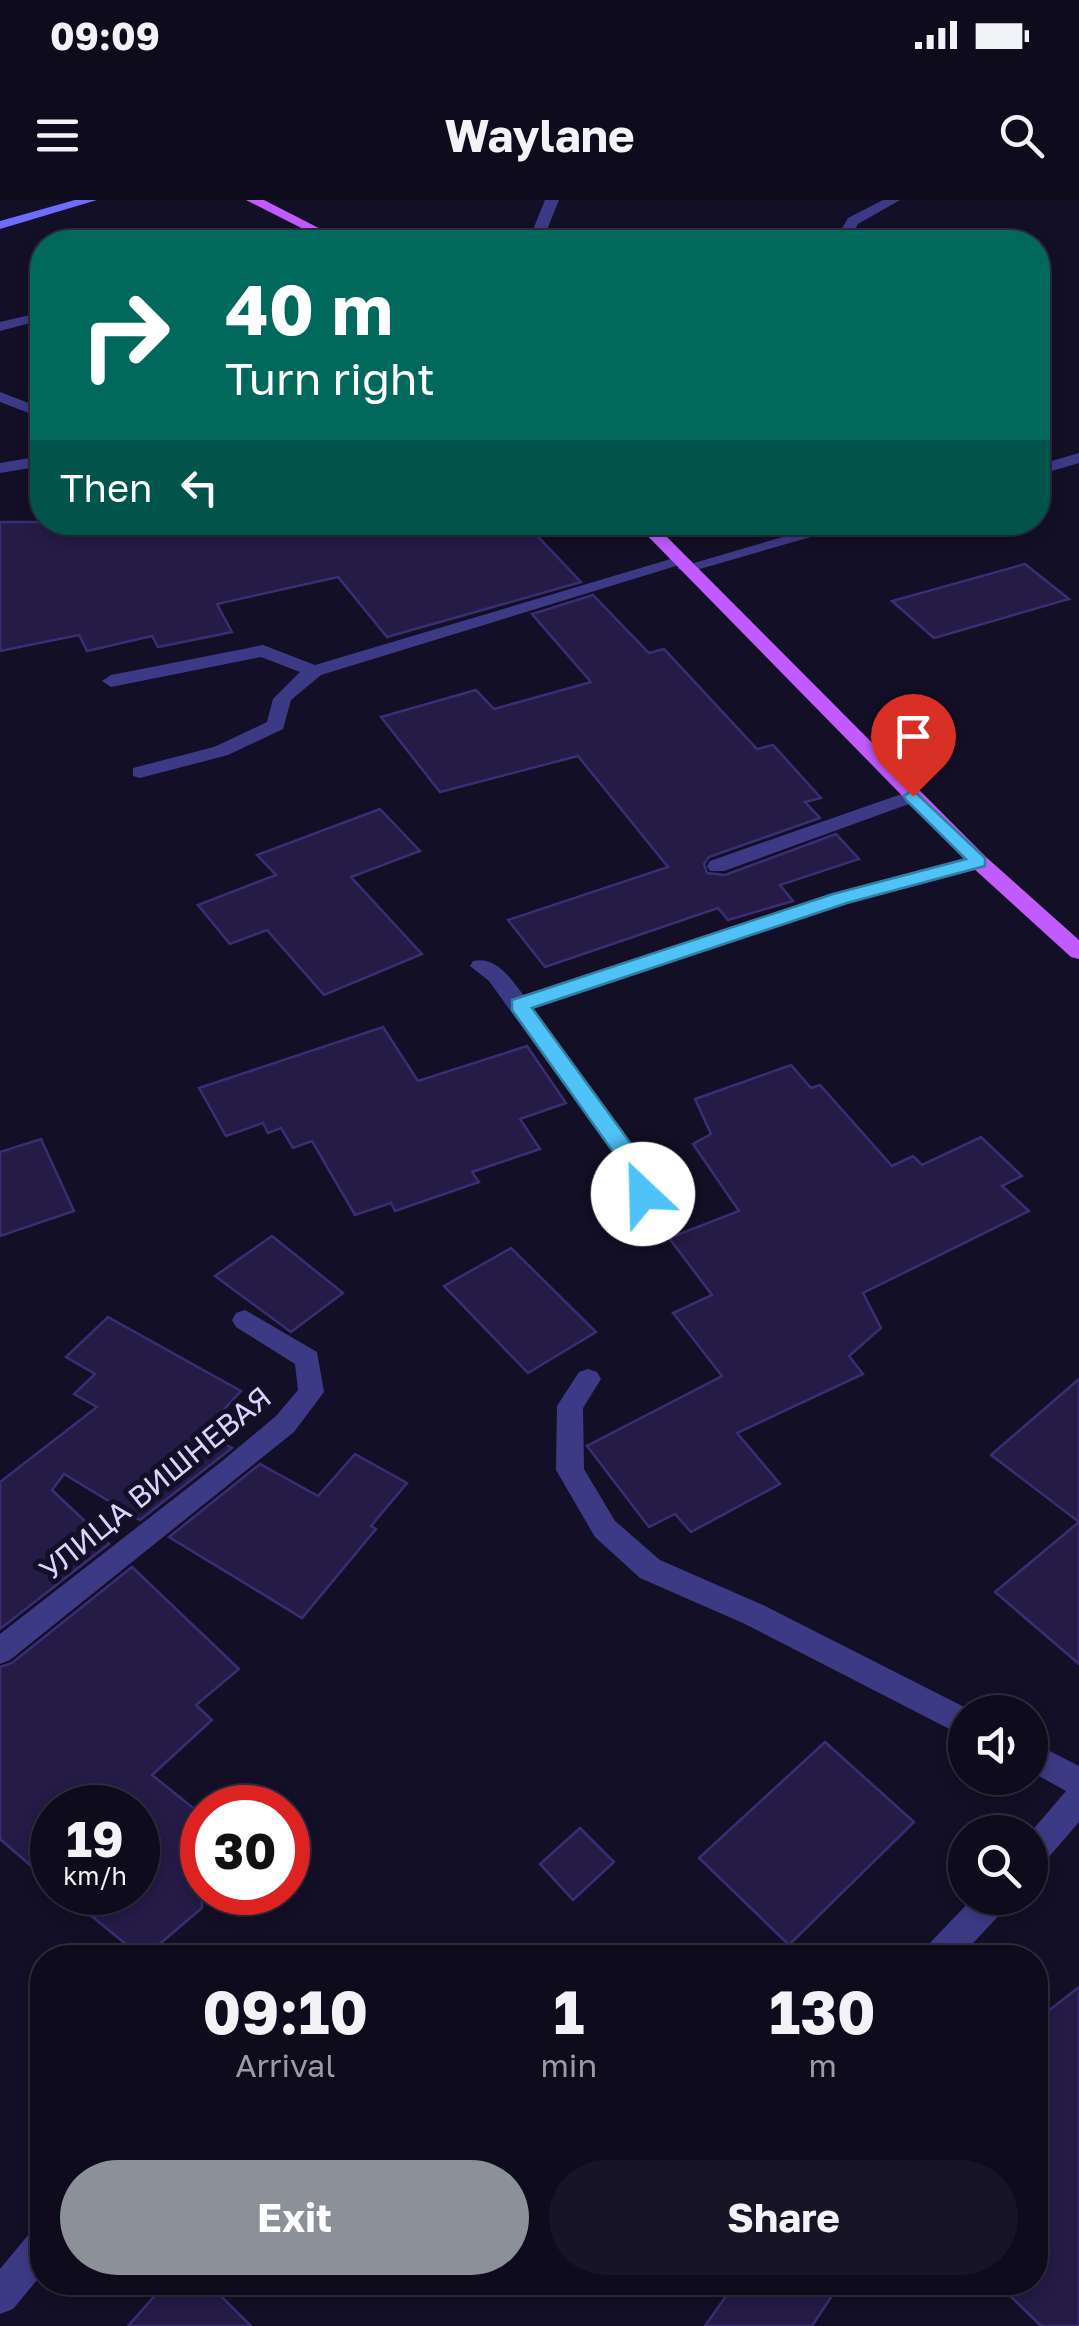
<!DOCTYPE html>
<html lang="en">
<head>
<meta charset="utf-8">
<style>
	:root { --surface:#0e0b1c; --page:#171425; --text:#f1f3f6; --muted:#9b9ba3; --line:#2e2b3b; --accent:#8c9099 }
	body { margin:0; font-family:"Golos Text",sans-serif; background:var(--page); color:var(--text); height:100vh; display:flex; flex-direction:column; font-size:38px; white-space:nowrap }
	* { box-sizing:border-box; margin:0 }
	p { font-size:32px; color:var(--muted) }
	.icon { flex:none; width:55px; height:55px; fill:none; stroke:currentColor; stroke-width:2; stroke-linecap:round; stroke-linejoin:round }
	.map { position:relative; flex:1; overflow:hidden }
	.sheet { position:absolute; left:30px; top:1745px; width:1018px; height:350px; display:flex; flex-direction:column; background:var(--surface); border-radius:40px; box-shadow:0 5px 15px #0003,0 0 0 2px var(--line) }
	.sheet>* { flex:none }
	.top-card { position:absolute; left:30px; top:30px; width:1020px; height:305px; border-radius:40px; box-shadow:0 5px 15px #0003,0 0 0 2px var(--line); background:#00695c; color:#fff; overflow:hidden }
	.tools { position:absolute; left:948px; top:1495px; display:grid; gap:20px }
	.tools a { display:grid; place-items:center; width:100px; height:100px; border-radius:50%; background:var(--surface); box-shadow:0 5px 15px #0003,0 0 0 2px var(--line); font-size:50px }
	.speed { position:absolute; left:30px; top:1585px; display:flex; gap:20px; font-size:50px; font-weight:700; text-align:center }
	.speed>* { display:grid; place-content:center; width:130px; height:130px; border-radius:50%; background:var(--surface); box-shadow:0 5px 15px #0003,0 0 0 2px var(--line); line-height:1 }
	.speed small { font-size:25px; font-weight:400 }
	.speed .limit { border:15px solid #d22; background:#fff; color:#111 }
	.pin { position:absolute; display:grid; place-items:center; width:85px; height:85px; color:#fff; margin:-102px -42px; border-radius:50% 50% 50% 0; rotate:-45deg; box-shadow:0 0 10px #0007 }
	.pin .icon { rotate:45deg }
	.me { position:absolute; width:110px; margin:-55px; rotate:336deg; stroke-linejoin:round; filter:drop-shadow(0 0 8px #0008) }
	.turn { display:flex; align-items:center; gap:35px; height:210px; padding:0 30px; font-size:45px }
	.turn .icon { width:130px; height:130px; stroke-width:2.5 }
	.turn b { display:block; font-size:70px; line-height:85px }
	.then { display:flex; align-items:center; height:95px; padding:0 30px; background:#0003; gap:20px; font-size:38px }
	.eta { display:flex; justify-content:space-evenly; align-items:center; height:170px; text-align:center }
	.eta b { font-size:60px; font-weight:700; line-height:70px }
	.primary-button { display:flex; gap:20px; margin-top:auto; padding:20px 30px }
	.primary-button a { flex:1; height:115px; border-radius:60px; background:var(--accent); color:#fff; font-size:40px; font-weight:700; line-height:115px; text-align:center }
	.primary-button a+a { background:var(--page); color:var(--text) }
	.status { display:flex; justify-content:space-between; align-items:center; height:70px; padding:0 50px; background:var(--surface); direction:ltr }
	.status svg { height:28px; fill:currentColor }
	header { display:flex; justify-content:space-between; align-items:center; height:130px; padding:0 30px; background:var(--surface); font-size:45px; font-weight:700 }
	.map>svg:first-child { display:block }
</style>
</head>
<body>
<div class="status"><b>09:09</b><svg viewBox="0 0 49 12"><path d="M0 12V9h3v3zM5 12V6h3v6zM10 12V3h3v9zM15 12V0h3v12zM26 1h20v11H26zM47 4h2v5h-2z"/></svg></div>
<header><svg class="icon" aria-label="menu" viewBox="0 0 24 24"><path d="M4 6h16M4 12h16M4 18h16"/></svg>Waylane<svg class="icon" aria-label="search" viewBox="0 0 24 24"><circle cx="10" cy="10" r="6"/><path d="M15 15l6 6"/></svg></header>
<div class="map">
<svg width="1079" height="2126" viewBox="0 0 1079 2126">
	<rect width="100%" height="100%" fill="#130f26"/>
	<g fill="#241b47" stroke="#3b2d73" stroke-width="2.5">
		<path d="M 0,322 L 217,322 L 220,328 L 268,322 L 524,322 L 581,382 L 387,437 L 338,377 L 217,404 L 232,432 L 158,447 L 152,436 L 87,451 L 79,435 L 0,451 Z"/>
		<path d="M 1025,364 L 1069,399 L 934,438 L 892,401 Z"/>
		<path d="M 593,395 L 649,453 L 664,449 L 757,549 L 773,545 L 821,598 L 805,602 L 820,618 L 709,657 L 704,664 L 707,673 L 725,675 L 836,634 L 859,659 L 780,685 L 793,701 L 728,720 L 718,708 L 545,767 L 508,720 L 668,667 L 578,556 L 440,592 L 381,517 L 476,490 L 494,509 L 591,482 L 532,414 Z"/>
		<path d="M 380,609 L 420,651 L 351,677 L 422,754 L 324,795 L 267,730 L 230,744 L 198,705 L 276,675 L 257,655 Z"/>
		<path d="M 383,827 L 418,881 L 527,846 L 566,903 L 520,919 L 540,949 L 472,972 L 479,982 L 395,1011 L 391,1003 L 355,1015 L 312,941 L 293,948 L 281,928 L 268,933 L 263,923 L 226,936 L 199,888 Z"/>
		<path d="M 791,865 L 811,888 L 820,885 L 892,966 L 913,956 L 922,965 L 981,937 L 1022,976 L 1002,986 L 1029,1011 L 863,1093 L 881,1128 L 849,1156 L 863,1174 L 737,1233 L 780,1284 L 691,1332 L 675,1314 L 649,1327 L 587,1246 L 722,1176 L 673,1113 L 712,1095 L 669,1038 L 739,1011 L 693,944 L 711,934 L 695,899 Z"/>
		<path d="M 41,939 L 74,1011 L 0,1036 L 0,952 Z"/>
		<path d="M 272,1036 L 343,1093 L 291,1132 L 215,1076 Z"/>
		<path d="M 511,1048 L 596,1132 L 528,1173 L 444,1086 Z"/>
		<path d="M 108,1117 L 241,1191 L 203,1232 L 232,1248 L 140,1320 L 64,1274 L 52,1290 L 109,1344 L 0,1429 L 0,1282 L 97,1207 L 74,1194 L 95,1174 L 66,1157 Z"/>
		<path d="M 1079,1179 L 1079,1322 L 991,1255 Z"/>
		<path d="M 355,1254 L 407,1283 L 371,1326 L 376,1329 L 302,1418 L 169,1337 L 260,1264 L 318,1296 Z"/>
		<path d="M 1079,1322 L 1079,1464 L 995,1392 Z"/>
		<path d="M 132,1367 L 239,1469 L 196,1505 L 212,1520 L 152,1575 L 202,1615 L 202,1708 L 143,1758 L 62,1692 L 138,1692 L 138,1608 L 52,1608 L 52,1684 L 0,1639 L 0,1467 L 12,1463 Z"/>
		<path d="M 825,1542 L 914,1622 L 789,1745 L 699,1658 Z"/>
		<path d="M 580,1628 L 614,1662 L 573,1700 L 540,1664 Z"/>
		<path d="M 1079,1787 L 1079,2126 L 1041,2126 L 996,2082 L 1035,2082 L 1035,1821 Z"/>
		<path d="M 167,2082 L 207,2082 L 251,2126 L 128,2126 Z"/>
		<path d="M 736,2082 L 841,2082 L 812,2126 L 705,2126 Z"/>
	</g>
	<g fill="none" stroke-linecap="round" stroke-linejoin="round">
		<g fill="#3d3a85" fill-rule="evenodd">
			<path d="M 42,112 L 42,120 L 0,131 L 0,122 Z"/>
			<path d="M 0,192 L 42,208 L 42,218 L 0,202 Z"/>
			<path d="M 674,358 L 689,362 L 321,475 L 291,500 L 283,529 L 228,555 L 140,578 L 133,576 L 133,568 L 214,547 L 267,522 L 273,499 L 300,472 L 261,457 L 111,487 L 102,481 L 111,475 L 263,445 L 315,465 Z"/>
		</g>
		<g fill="#3d3a85" fill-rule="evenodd">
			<path d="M 545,0 L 559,0 L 542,42 L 528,42 Z"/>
			<path d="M 883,0 L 900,0 L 858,24 L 848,42 L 834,42 L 848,18 Z"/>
			<path d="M 1079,253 L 1079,263 L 1038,275 L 1038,265 Z"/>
			<path d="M 42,256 L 42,266 L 0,273 L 0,263 Z"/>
			<path d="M 834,322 L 863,322 L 686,373 L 677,368 Z"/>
			<path d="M 913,590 L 923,596 L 920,600 L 724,671 L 710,671 L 707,666 L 710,661 Z"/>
			<path d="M 979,656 L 986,657 L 986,667 L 847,703 L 533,808 L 641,957 L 655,994 L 648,1033 L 636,1042 L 624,1033 L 631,994 L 618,960 L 489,781 L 470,766 L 473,761 C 497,756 511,779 524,796 L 833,693 Z"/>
			<path d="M 245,1110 L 317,1152 L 324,1192 L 294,1232 L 10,1460 L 0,1464 L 0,1434 L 221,1262 L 276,1216 L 298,1190 L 295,1164 L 236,1127 L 232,1120 L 236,1113 Z"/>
			<path d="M 588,1169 L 597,1172 L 601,1179 L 583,1208 L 584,1269 L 615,1321 L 660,1360 L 765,1406 L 974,1512 L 965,1512 L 965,1537 L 745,1424 L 640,1378 L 595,1337 L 556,1270 L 557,1206 L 579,1172 Z"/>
			<path d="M 1030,1541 L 1079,1566 L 1079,1622 L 1041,1666 L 1030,1671 L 1030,1633 L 1066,1591 L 1030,1571 Z"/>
			<path d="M 973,1698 L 1010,1698 L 1005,1709 L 959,1758 L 921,1758 L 926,1747 Z"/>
			<path d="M 42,2029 L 42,2074 L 13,2109 L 0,2114 L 0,2069 L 29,2034 Z"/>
		</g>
		<path fill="#6f6bff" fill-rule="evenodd" d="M 75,0 L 97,0 L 0,29 L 0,21 Z"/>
		<g fill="#c25bff" fill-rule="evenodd">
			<path d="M 246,0 L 264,0 L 346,42 L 329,42 Z"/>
			<path d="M 634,322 L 652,322 L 986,657 L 1079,740 L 1079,759 L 1071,757 L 972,667 Z"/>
		</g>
	</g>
	<path fill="#4fc3f7" stroke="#337fa1" stroke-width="2.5" d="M 913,590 L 985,658 L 985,666 L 847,703 L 532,808 L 637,952 L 654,994 L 651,1000 L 635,1000 L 619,960 L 512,810 L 512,800 L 833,694 L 966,659 L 906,600 L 904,596 Z"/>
	<g text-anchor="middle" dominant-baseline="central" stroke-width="10" stroke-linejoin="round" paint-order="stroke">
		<g font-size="30" fill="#d9d4ff" stroke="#130f26">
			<text transform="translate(155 1283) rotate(-39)">УЛИЦА ВИШНЕВАЯ</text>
		</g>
	</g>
</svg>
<div class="tools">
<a><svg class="icon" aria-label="sound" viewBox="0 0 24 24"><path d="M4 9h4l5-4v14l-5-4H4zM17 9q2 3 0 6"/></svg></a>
<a><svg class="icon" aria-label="search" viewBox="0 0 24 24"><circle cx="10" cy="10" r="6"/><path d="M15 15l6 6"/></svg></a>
</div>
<div class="speed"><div>19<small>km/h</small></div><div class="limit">30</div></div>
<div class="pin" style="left:913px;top:596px;background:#d93025"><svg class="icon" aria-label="arrive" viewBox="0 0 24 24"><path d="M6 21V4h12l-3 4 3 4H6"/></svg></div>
<svg class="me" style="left:643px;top:994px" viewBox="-20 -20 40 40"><circle r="19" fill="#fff"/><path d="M0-13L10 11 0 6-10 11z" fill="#4fc3f7"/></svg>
<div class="top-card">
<div class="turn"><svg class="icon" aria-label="right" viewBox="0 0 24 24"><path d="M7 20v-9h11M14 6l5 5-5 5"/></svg><div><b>40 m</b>Turn right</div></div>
<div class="then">Then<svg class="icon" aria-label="left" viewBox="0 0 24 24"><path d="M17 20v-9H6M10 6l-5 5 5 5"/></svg></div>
</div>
<section class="sheet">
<div class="eta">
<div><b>09:10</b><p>Arrival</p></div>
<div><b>1</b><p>min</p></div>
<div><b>130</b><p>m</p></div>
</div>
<div class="primary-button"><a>Exit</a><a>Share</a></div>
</section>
</div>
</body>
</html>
